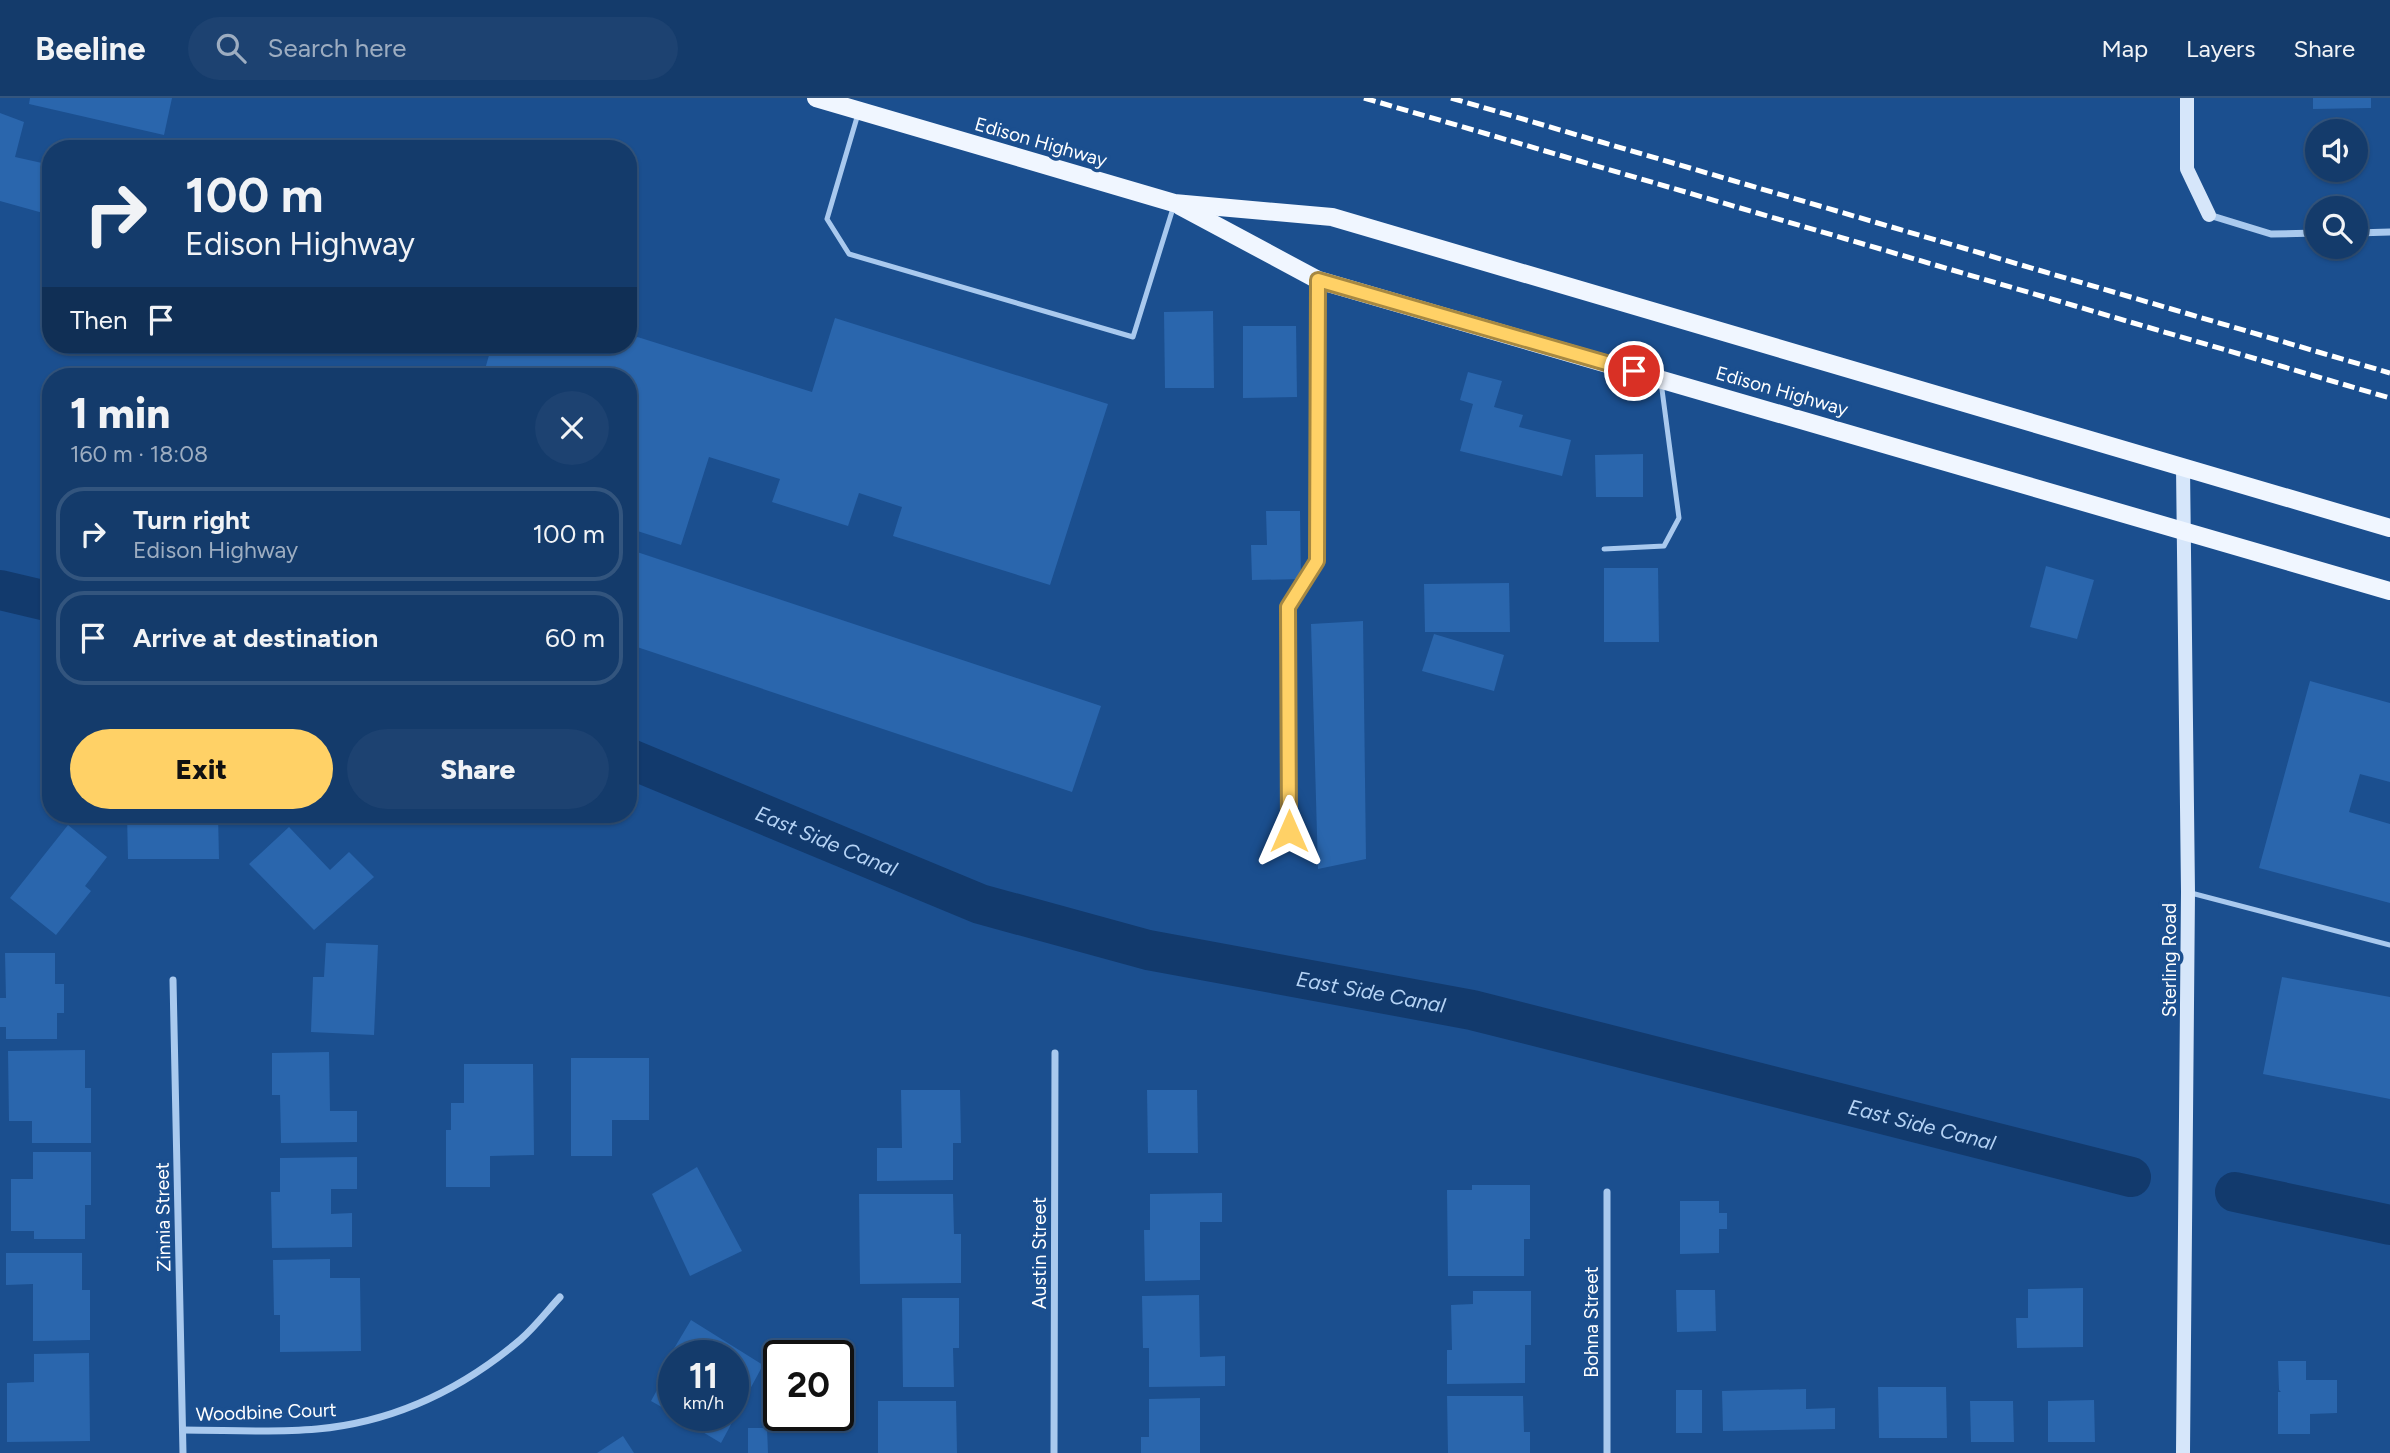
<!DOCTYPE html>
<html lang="en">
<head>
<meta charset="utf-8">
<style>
	:root { --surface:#143b6b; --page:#1d4271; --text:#f1f3f6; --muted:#9dadc1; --line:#33557e; --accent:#ffd166 }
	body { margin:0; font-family:Figtree,sans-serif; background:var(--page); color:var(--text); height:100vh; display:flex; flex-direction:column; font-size:26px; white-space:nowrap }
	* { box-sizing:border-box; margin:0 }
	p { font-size:23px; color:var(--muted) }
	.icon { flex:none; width:38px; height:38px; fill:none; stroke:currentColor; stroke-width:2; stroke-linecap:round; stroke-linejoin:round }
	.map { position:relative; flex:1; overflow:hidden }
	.drawer { position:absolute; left:42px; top:270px; width:595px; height:455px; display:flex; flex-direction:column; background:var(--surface); border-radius:28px; box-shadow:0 2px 5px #0004,0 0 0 2px var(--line) }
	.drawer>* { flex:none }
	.guide { position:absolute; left:42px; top:42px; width:595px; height:214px; border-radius:28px; box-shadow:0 2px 5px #0004,0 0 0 2px var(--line); background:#143b6b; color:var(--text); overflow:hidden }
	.buttons { position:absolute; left:2305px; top:21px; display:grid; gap:14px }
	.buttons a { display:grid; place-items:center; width:63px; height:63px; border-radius:50%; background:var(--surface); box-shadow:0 2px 5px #0004,0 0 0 2px var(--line); font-size:35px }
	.speed { position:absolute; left:658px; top:1242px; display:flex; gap:14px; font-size:35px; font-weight:700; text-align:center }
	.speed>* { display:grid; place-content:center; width:91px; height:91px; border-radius:50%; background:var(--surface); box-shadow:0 2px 5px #0004,0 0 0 2px var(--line); line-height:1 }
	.speed small { font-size:18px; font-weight:400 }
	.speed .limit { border:4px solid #111; border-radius:10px; background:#fff; color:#111 }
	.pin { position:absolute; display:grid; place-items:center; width:60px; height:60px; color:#fff; margin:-30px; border:4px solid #fff; border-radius:50%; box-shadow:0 2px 7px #0007 }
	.me { position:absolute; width:77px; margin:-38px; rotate:0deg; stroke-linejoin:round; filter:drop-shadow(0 0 5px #0008) }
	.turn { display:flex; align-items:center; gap:24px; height:147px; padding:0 28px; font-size:32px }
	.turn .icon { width:91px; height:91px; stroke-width:2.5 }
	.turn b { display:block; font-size:49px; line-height:60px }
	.then { display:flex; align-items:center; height:66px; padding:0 28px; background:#0003; gap:14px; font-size:26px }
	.round { display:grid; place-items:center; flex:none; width:74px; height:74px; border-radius:37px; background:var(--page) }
	.head { display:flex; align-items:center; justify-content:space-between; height:119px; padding:0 28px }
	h1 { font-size:42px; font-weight:800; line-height:52px }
	.cta { display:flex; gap:14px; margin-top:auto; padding:14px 28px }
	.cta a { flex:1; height:80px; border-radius:42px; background:var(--accent); color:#111; font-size:28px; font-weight:800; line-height:80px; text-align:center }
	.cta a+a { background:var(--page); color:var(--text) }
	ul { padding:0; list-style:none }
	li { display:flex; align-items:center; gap:21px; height:94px; margin:0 14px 10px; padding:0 14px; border:4px solid var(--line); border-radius:28px }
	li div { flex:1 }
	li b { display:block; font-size:26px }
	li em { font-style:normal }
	header { display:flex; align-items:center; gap:42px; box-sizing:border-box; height:98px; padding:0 35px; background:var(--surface); border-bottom:2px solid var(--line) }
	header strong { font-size:33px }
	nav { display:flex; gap:38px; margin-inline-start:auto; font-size:24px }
	.search { width:490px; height:63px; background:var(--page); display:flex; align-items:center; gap:18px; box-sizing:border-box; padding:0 24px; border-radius:38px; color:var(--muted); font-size:26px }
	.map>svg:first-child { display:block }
</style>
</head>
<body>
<header>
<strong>Beeline</strong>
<div class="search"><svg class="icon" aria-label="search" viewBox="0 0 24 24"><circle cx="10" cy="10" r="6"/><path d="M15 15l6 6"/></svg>Search here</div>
<nav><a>Map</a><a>Layers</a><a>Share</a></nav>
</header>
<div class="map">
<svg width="2390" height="1355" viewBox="0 0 2390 1355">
	<rect width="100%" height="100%" fill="#1b4f8f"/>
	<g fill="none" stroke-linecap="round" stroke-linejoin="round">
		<g stroke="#123a6d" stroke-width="40">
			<path d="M 0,492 L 51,504"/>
			<path id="s1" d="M 628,660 L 980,806 L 1148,852 L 1472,912 L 2131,1079"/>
			<path d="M 2235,1094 L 2390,1127"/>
		</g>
	</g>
	<g fill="#2a66ad">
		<path d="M 30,0 L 172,0 L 164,37 L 29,6 Z"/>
		<path d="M 2313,0 L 2371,0 L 2371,10 L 2313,11 Z"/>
		<path d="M 0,15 L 24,24 L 15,59 L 51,67 L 51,87 L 43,115 L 0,103 Z"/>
		<path d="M 1213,213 L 1214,290 L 1165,290 L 1164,214 Z"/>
		<path d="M 835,220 L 1108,306 L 1050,487 L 893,438 L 902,409 L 859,395 L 848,428 L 772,404 L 780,381 L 709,359 L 681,447 L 628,430 L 628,278 L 483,278 L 492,247 L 628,247 L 628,236 L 812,294 Z"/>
		<path d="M 1243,228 L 1296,228 L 1297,299 L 1243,300 Z"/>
		<path d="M 1468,274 L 1502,283 L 1494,309 L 1523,317 L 1519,329 L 1571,342 L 1562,378 L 1460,353 L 1473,306 L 1460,302 Z"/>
		<path d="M 1643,356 L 1643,399 L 1596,399 L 1595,357 Z"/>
		<path d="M 1266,413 L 1300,413 L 1301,481 L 1252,482 L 1251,447 L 1267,447 Z"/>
		<path d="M 628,451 L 1101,608 L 1072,694 L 628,546 Z"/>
		<path d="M 2046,468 L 2094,482 L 2077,541 L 2030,529 Z"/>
		<path d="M 1604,470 L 1658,470 L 1659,544 L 1604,544 Z"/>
		<path d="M 1509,485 L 1510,534 L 1425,534 L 1424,486 Z"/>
		<path d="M 1363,523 L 1366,761 L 1318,771 L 1311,526 Z"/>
		<path d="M 1434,536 L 1504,557 L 1494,593 L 1422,573 Z"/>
		<path d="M 2310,583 L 2390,605 L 2390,684 L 2360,676 L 2349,714 L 2390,726 L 2390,805 L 2259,770 Z"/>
		<path d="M 127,716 L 218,716 L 219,761 L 128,761 Z"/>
		<path d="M 68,727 L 107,759 L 85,788 L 91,793 L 56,837 L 10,800 Z"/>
		<path d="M 289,729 L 330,772 L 349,754 L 374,779 L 314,832 L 249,766 Z"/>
		<path d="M 326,845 L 378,847 L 374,937 L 311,934 L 313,879 L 324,879 Z"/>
		<path d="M 5,855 L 55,855 L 55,886 L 64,886 L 64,915 L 57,915 L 57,941 L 6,941 L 6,929 L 0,929 L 0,900 L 6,900 Z"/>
		<path d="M 2282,879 L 2390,899 L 2390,1001 L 2263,976 Z"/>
		<path d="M 85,952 L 85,990 L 91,990 L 91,1045 L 32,1045 L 32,1023 L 9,1023 L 8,953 Z"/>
		<path d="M 329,954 L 330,1013 L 357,1013 L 357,1044 L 281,1045 L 280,997 L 272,997 L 272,955 Z"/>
		<path d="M 571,960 L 649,960 L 649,1022 L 612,1022 L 612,1058 L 571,1058 Z"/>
		<path d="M 464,966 L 533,966 L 534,1057 L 490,1058 L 490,1089 L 446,1089 L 446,1032 L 451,1032 L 451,1005 L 464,1005 Z"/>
		<path d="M 901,992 L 960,992 L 961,1045 L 953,1045 L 953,1082 L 877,1083 L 877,1050 L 902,1050 Z"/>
		<path d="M 1147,992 L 1197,992 L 1198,1055 L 1148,1055 Z"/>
		<path d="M 33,1054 L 91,1054 L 91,1107 L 85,1107 L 85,1141 L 34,1141 L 34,1133 L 11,1133 L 11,1081 L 33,1081 Z"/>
		<path d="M 357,1059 L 357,1091 L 331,1091 L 331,1116 L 352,1115 L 352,1149 L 272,1150 L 271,1094 L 280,1094 L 280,1060 Z"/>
		<path d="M 697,1069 L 742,1153 L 690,1178 L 652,1096 Z"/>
		<path d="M 1472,1087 L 1530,1087 L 1530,1141 L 1524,1141 L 1524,1178 L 1448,1178 L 1447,1092 L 1472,1092 Z"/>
		<path d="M 1222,1095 L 1222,1124 L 1200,1124 L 1200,1182 L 1145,1183 L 1144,1132 L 1150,1132 L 1150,1096 Z"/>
		<path d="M 859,1096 L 953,1096 L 954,1136 L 961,1136 L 961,1185 L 860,1186 Z"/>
		<path d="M 1680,1103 L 1719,1103 L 1719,1115 L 1727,1115 L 1727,1131 L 1719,1131 L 1719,1155 L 1680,1156 Z"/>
		<path d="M 6,1155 L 82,1155 L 82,1192 L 90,1192 L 90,1242 L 33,1243 L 33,1186 L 6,1187 Z"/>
		<path d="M 330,1161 L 330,1180 L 360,1180 L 361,1253 L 280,1254 L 280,1217 L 274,1217 L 273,1162 Z"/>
		<path d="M 2083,1190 L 2083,1249 L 2017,1250 L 2016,1220 L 2028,1220 L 2028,1191 Z"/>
		<path d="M 1676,1192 L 1715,1192 L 1716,1233 L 1677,1234 Z"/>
		<path d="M 1473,1193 L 1531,1193 L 1531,1247 L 1525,1247 L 1525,1285 L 1447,1286 L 1447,1252 L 1452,1252 L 1451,1207 L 1473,1206 Z"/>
		<path d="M 1199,1197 L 1200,1259 L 1225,1258 L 1225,1288 L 1149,1289 L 1149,1250 L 1143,1250 L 1142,1198 Z"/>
		<path d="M 902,1200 L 959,1200 L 959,1250 L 953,1250 L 954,1289 L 903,1289 Z"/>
		<path d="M 691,1222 L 763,1267 L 721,1345 L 676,1318 L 733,1318 L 733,1258 L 674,1258 L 674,1316 L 651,1303 L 668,1272 L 663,1269 Z"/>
		<path d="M 89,1255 L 90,1343 L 7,1344 L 7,1285 L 34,1284 L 34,1256 Z"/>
		<path d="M 2278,1263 L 2306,1263 L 2306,1282 L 2337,1282 L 2337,1315 L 2310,1316 L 2310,1336 L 2278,1336 L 2278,1294 L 2281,1294 L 2279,1292 Z"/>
		<path d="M 1878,1289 L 1946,1289 L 1947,1340 L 1879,1340 Z"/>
		<path d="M 1806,1291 L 1806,1311 L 1835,1310 L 1835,1331 L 1723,1333 L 1722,1293 Z"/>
		<rect x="1676" y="1292" width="26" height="43"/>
		<path d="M 1447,1298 L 1523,1298 L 1524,1334 L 1530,1334 L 1530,1355 L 1448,1355 Z"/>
		<path d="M 1200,1300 L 1200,1355 L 1141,1355 L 1141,1339 L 1149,1339 L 1149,1301 Z"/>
		<path d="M 2094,1302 L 2095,1344 L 2048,1344 L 2048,1303 Z"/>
		<path d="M 878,1303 L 956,1303 L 957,1355 L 878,1355 Z"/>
		<path d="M 1970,1303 L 2013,1303 L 2014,1344 L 1971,1344 Z"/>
		<path d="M 748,1330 L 767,1330 L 768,1355 L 748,1355 Z"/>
		<path d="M 623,1338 L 634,1355 L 597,1355 Z"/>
	</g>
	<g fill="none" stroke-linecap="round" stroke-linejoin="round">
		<g stroke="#a9c9ee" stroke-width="5">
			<path d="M 858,16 L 827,121 L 849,156 L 1133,239 L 1174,107"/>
			<path d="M 1604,451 L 1664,448 L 1679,420 L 1661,284"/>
			<path d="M 1289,733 L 1288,509 L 1317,463 L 1318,185"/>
			<path d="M 2191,795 L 2390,847"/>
		</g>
		<g stroke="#a9c9ee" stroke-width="7">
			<path d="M 2209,117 L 2271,136 L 2317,135"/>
			<path d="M 2356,135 L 2390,134"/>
			<path d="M 173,882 L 183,1355"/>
			<path d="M 1607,1094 L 1607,1355"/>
			<path d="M 183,1332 C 227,1332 273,1335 317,1331 C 393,1324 462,1291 520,1242 C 535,1229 547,1213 560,1199"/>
			<path d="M 1054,1355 L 1055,955"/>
		</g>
		<g stroke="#d6e6fa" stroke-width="14">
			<path d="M 2187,0 L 2187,71 L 2209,117"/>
			<path d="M 2183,1355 L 2188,794 L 2183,369"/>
		</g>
		<g stroke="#f0f6ff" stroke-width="18">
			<path d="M 816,0 L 1174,105 L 1332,119 L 2390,430"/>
			<path d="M 1180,108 L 1318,182 L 2390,493"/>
		</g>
		<g stroke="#fff" stroke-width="5" stroke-dasharray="12 5" stroke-linecap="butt">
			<path d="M 1364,0 L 2390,300"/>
			<path d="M 1451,0 L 2390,275"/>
		</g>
	</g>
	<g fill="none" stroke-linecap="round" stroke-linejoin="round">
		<g stroke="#a68842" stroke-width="18">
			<path id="route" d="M 1289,733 L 1288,509 L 1317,463 L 1318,182 L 1634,273"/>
		</g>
		<use href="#route" stroke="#ffd166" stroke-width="12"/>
	</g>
	<g text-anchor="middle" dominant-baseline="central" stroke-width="7" stroke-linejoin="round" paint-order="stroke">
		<g font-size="19" fill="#fff" stroke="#1b4f8f">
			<text transform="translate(1041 44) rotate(16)">Edison Highway</text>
			<text transform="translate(1782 293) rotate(16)">Edison Highway</text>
			<text transform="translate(2169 862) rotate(-90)">Sterling Road</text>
			<text transform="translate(163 1119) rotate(-91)">Zinnia Street</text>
			<text transform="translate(1039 1155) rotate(-90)">Austin Street</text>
			<text transform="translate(1591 1224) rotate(-90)">Bohna Street</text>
			<text transform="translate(266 1314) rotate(-2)">Woodbine Court</text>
		</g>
		<g font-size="21" font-style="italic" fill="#b5d3f5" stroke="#1b4f8f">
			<text stroke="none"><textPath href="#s1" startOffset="215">East Side Canal</textPath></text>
			<text stroke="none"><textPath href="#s1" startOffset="782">East Side Canal</textPath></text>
			<text stroke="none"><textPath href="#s1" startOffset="1349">East Side Canal</textPath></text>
		</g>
	</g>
</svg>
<div class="buttons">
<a><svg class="icon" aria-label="sound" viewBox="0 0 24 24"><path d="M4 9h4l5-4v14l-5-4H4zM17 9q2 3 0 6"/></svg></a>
<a><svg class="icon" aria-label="search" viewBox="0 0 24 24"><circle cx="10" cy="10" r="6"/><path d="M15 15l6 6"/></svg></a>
</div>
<div class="speed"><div>11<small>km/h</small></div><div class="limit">20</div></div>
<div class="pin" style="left:1634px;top:273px;background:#d93025"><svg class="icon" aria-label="arrive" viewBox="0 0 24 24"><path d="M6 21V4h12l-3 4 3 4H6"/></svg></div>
<svg class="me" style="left:1289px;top:733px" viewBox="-20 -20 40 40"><path d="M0-17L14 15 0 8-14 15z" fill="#ffd166" stroke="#fff" stroke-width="4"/></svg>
<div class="guide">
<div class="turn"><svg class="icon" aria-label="right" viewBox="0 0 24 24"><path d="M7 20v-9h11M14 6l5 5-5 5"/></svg><div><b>100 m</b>Edison Highway</div></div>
<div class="then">Then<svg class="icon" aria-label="arrive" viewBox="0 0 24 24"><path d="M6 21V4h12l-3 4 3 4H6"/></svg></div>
</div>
<section class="drawer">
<div class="head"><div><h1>1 min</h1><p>160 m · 18:08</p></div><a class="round"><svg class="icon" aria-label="close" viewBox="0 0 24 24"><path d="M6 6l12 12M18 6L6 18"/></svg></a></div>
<ul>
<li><svg class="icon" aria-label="right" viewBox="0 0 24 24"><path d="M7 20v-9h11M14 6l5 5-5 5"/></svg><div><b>Turn right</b><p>Edison Highway</p></div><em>100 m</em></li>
<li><svg class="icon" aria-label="arrive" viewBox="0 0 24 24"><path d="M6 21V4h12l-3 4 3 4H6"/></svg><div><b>Arrive at destination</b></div><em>60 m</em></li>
</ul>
<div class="cta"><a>Exit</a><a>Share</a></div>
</section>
</div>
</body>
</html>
